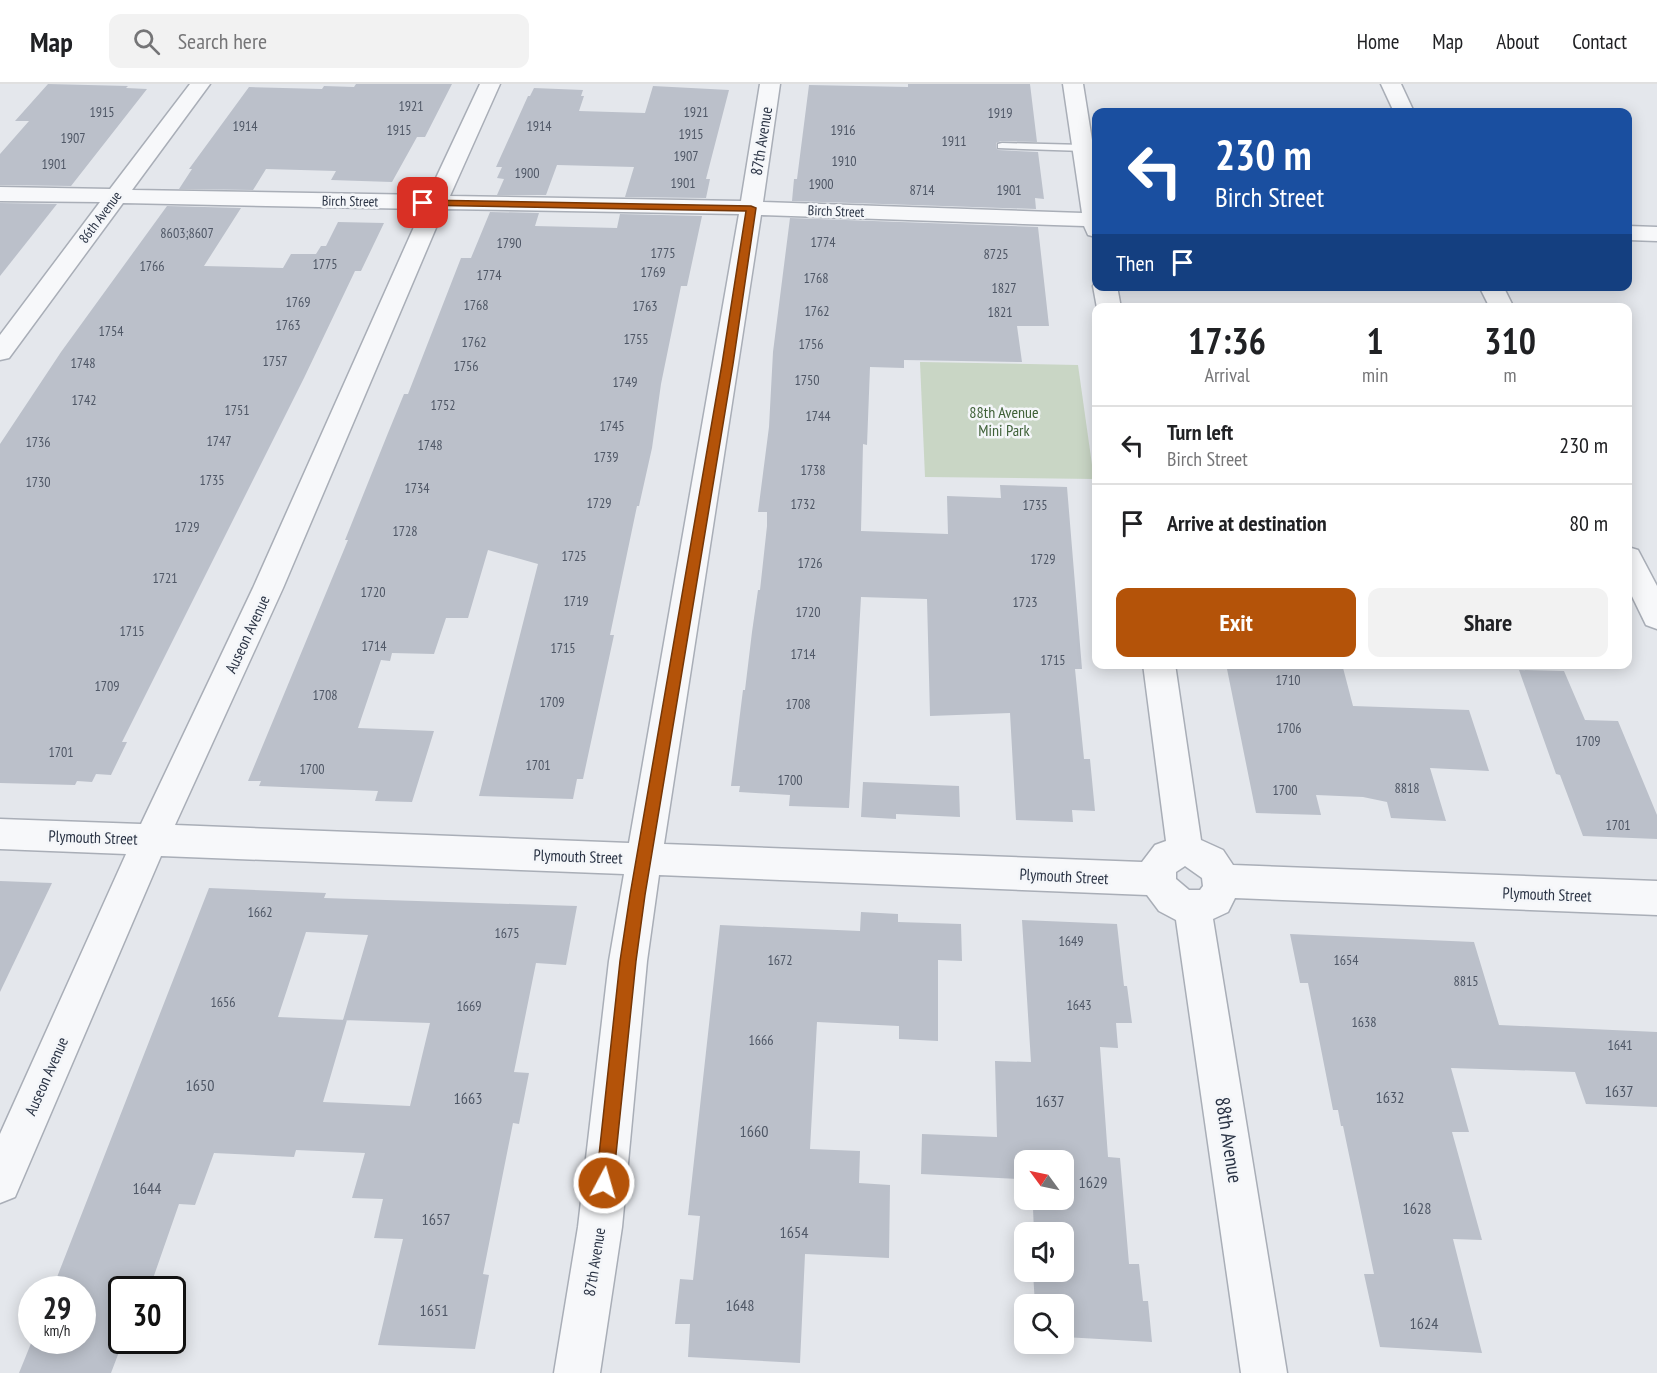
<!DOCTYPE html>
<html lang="en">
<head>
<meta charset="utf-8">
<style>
	:root { --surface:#fff; --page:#f2f2f2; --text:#202124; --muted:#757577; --line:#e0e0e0; --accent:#b45309 }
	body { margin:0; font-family:"PT Sans Narrow",sans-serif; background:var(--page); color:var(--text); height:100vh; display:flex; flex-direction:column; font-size:22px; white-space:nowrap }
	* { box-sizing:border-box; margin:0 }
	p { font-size:20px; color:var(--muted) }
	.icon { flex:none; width:33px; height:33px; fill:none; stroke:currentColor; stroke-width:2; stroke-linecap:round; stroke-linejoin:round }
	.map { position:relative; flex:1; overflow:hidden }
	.side { position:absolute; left:1092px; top:219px; width:540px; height:366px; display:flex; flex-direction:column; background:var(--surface); border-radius:12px; box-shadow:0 3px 15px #0003 }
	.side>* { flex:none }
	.guide { position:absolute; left:1092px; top:24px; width:540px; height:183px; border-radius:12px; box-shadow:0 3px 15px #0003; background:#1a4fa0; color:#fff; overflow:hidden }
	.needle { width:39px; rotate:303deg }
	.controls { position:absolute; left:1014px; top:1066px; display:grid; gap:12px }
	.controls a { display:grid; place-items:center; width:60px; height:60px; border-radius:12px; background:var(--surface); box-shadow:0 3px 15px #0003; font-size:30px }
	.speed { position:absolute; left:18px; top:1192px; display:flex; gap:12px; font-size:30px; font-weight:700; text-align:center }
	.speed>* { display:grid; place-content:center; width:78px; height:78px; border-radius:50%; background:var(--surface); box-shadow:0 3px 15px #0003; line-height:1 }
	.speed small { font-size:15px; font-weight:400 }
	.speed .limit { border:3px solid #111; border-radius:9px; background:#fff; color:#111 }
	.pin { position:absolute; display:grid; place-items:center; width:51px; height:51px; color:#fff; margin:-26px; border-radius:12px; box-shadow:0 3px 9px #0006 }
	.me { position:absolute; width:66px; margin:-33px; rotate:6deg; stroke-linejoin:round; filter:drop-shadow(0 0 4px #0008) }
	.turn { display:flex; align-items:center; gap:21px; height:126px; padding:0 24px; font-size:27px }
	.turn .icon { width:78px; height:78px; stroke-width:2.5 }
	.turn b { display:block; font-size:42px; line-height:51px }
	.then { display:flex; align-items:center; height:57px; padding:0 24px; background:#0003; gap:12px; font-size:22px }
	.eta { display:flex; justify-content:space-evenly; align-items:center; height:102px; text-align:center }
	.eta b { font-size:36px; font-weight:700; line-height:42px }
	.action { display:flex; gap:12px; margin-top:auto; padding:12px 24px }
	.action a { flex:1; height:69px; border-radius:12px; background:var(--accent); color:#fff; font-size:24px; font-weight:700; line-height:69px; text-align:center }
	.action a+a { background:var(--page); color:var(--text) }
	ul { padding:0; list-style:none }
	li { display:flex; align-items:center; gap:18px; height:78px; padding:0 24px; border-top:2px solid var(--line) }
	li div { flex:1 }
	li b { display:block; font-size:22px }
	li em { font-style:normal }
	header { display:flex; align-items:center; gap:36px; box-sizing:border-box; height:84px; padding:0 30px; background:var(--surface); border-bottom:2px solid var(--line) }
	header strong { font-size:28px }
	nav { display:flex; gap:33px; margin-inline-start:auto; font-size:21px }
	.search { width:420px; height:54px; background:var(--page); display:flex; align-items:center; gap:15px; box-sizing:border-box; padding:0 21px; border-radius:12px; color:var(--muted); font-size:22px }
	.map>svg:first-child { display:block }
</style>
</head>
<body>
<header>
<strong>Map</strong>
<div class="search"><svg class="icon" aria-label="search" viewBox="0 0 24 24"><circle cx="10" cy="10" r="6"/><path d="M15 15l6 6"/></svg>Search here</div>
<nav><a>Home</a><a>Map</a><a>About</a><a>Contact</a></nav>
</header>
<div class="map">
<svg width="1657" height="1289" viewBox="0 0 1657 1289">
	<rect width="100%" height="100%" fill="#e4e7ec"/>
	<path fill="#c9d6c5" d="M 920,278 L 1078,281 L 1094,395 L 925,393 Z"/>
	<g fill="#bbc0ca" fill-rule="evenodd">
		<path d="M 48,0 L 128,2 L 126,4 L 147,5 L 71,102 L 0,101 L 0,70 L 29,37 L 15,37 Z"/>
		<path d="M 356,0 L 452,0 L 425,53 L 417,53 L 392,98 L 331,96 L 336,87 L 266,85 L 253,106 L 179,105 L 192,85 L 189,85 L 249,3 L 322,5 L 324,2 L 354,3 Z"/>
		<path d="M 908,0 L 1030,0 L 1037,58 L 1001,57 L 996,59 L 996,64 L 998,66 L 1038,68 L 1044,115 L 1035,114 L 1036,125 L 792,117 L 794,95 L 797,95 L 809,1 L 908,3 Z"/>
		<path d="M 653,2 L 729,6 L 706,95 L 710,95 L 706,114 L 625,113 L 634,83 L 557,81 L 546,111 L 497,111 L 504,95 L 497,94 L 502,83 L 496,83 L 528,12 L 530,12 L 534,4 L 583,6 L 581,12 L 584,12 L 579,27 L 645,29 Z"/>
		<path d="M 0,119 L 57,120 L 0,192 Z"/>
		<path d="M 167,122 L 241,124 L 204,182 L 283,184 L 291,170 L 316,170 L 321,162 L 326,162 L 338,138 L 384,139 L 361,187 L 355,187 L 304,294 L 122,658 L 127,658 L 111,691 L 96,690 L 92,698 L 77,697 L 75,701 L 0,699 L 0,360 L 61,268 Z"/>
		<path d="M 490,128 L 539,129 L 535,142 L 617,144 L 620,130 L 702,132 L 687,202 L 681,202 L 661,300 L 652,364 L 639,422 L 637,422 L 610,551 L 614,551 L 583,695 L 577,695 L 573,715 L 479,712 L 538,480 L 488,466 L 468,534 L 446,534 L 434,570 L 392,569 L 390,577 L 381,576 L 358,644 L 434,647 L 412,718 L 375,717 L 378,707 L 259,702 L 261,697 L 248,697 L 348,456 L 345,456 L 388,349 L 404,310 L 408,310 L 461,174 L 471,174 Z"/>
		<path d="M 790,134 L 1038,143 L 1049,242 L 1017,242 L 1022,278 L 904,276 L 904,284 L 870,283 L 867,361 L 863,360 L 861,447 L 948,450 L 947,412 L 1001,414 L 1000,401 L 1067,403 L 1082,585 L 1075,585 L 1084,675 L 1090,675 L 1095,727 L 1072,726 L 1073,738 L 1016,736 L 1010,629 L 930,632 L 927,515 L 861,513 L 849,724 L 789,722 L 790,711 L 739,708 L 740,702 L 731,702 L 743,606 L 745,606 L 752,548 L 758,506 L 760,506 L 767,442 L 767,428 L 758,428 L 769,343 L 773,268 Z"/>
		<path d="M 1226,580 L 1342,580 L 1353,622 L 1469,626 L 1489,687 L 1430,684 L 1446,737 L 1391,734 L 1387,718 L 1363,713 L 1316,711 L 1321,731 L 1256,729 Z"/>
		<path d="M 1519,586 L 1564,587 L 1585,636 L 1618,637 L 1657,731 L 1657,755 L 1583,752 L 1560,691 L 1556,690 Z"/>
		<path d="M 863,698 L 959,702 L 960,733 L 896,730 L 896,735 L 861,733 Z"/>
		<path d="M 0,797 L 52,799 L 0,908 Z"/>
		<path d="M 209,804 L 326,809 L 324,814 L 577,822 L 566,881 L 536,879 L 514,988 L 529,989 L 519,1040 L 513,1039 L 483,1190 L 489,1191 L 475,1265 L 378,1261 L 403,1155 L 374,1154 L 383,1115 L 352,1114 L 365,1069 L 296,1066 L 294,1073 L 214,1069 L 195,1121 L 179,1120 L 149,1206 L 122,1206 L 122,1260 L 111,1289 L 19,1289 L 32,1257 L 82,1257 L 82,1206 L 52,1206 ZM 306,848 L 368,851 L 343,936 L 430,939 L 410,1022 L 323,1018 L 347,936 L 278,933 Z"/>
		<path d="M 861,828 L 898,830 L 898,838 L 961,840 L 962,877 L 938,876 L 938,957 L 899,955 L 899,942 L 817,938 L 810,1065 L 860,1067 L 859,1099 L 890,1101 L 889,1174 L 805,1170 L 800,1279 L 688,1273 L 690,1240 L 675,1240 L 680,1195 L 693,1196 L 700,1132 L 688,1131 L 720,841 L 860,847 Z"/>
		<path d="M 1022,836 L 1117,840 L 1124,902 L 1127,902 L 1132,939 L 1116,939 L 1118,964 L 1100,963 L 1108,1073 L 1120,1074 L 1129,1180 L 1139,1180 L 1143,1217 L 1148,1217 L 1152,1258 L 1064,1253 L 1064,1221 L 1035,1221 L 1033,1188 L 1064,1188 L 1064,1149 L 1034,1149 L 1033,1124 L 1020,1123 L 1018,1095 L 921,1090 L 922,1050 L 997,1053 L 995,977 L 1031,978 ZM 1024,1077 L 1064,1077 L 1064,1116 L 1024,1116 Z"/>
		<path d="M 1290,850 L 1474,858 L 1499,941 L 1657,948 L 1657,1023 L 1586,1020 L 1575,988 L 1451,984 L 1469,1048 L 1452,1048 L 1482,1156 L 1453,1155 L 1482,1269 L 1380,1263 L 1364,1190 L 1374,1190 L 1343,1042 L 1341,1042 L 1338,1026 L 1333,1026 L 1308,899 L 1300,899 Z"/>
	</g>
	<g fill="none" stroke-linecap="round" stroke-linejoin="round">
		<g stroke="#a9aeb7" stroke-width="3">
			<path id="service" d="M 1002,59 L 1084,61 L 1090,64 L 1084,67 L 998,64 L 998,60 Z"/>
		</g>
		<g stroke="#a9aeb7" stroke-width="3">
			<g id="minor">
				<path d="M 190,0 L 210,0 L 132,106 L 428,111 L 480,0 L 500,0 L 450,112 L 741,117 L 760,0 L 780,0 L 763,118 L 1082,129 L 1063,0 L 1083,0 L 1096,81 L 1096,153 L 1088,151 L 1084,142 L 761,131 L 664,760 L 1142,778 L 1155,761 L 1166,757 L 1143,580 L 1175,580 L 1201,756 L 1223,766 L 1233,781 L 1657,797 L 1657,831 L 1235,814 L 1228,828 L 1213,835 L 1287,1289 L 1241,1289 L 1176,836 L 1159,827 L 1147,811 L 659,791 L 647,877 L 622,1143 L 600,1289 L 554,1289 L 578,1143 L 609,877 L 624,790 L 161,772 L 15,1113 L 0,1119 L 0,1050 L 126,770 L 0,765 L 0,735 L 141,740 L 253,504 L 422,125 L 123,119 L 9,274 L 0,276 L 0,251 L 100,118 L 0,117 L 0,103 L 110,105 ZM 444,125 L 739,130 L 629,759 L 175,741 L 283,504 ZM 1185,782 L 1202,794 L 1203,802 L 1200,806 L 1189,806 L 1176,795 L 1176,788 Z"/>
				<path d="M 1381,0 L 1401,0 L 1414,28 L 1394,28 Z"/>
				<path d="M 1628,142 L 1657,143 L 1657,157 L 1628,156 Z"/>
				<path d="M 1096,197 L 1096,202 L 1117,202 L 1121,224 L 1097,224 L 1093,202 Z"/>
				<path d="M 1479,202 L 1503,202 L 1514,224 L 1490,224 Z"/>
				<path d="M 1628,463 L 1638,466 L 1657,502 L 1657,545 L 1646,541 L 1628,504 Z"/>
			</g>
		</g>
		<use href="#service" fill="#f7f8fa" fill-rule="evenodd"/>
		<use href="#minor" fill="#f7f8fa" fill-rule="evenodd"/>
	</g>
	<path fill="#b45309" stroke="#753606" stroke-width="1.5" d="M 423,116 L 751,122 L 756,124 L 733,280 L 645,811 L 636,877 L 613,1099 L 611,1105 L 604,1108 L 598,1105 L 596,1099 L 620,877 L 630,811 L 722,280 L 746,127 L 419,121 L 418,119 Z"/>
	<g text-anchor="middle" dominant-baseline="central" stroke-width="5" stroke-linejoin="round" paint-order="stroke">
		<g font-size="14" fill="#4f5766">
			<text x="411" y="22">1921</text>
			<text x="102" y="28">1915</text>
			<text x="696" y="28">1921</text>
			<text x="1000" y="29">1919</text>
			<text x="245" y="42">1914</text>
			<text x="539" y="42">1914</text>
			<text x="399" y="46">1915</text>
			<text x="843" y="46">1916</text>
			<text x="691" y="50">1915</text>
			<text x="73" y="54">1907</text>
			<text x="954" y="57">1911</text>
			<text x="686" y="72">1907</text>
			<text x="844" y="77">1910</text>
			<text x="54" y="80">1901</text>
			<text x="527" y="89">1900</text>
			<text x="683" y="99">1901</text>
			<text x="821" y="100">1900</text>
			<text x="922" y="106">8714</text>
			<text x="1009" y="106">1901</text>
			<text x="187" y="149">8603;8607</text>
			<text x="823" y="158">1774</text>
			<text x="509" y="159">1790</text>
			<text x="663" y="169">1775</text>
			<text x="996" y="170">8725</text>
			<text x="325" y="180">1775</text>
			<text x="152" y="182">1766</text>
			<text x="653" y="188">1769</text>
			<text x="489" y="191">1774</text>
			<text x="816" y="194">1768</text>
			<text x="1004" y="204">1827</text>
			<text x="298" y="218">1769</text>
			<text x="476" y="221">1768</text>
			<text x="645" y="222">1763</text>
			<text x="817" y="227">1762</text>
			<text x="1000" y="228">1821</text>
			<text x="288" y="241">1763</text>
			<text x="111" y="247">1754</text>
			<text x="636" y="255">1755</text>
			<text x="474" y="258">1762</text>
			<text x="811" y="260">1756</text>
			<text x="275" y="277">1757</text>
			<text x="83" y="279">1748</text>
			<text x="466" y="282">1756</text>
			<text x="807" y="296">1750</text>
			<text x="625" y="298">1749</text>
			<text x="84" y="316">1742</text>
			<text x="443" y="321">1752</text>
			<text x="237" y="326">1751</text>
			<text x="818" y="332">1744</text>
			<text x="612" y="342">1745</text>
			<text x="219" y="357">1747</text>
			<text x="38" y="358">1736</text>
			<text x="430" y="361">1748</text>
			<text x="606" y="373">1739</text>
			<text x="813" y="386">1738</text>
			<text x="212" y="396">1735</text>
			<text x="38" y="398">1730</text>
			<text x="417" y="404">1734</text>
			<text x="599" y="419">1729</text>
			<text x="803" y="420">1732</text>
			<text x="1035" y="421">1735</text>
			<text x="187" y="443">1729</text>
			<text x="405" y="447">1728</text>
			<text x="574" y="472">1725</text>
			<text x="1043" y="475">1729</text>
			<text x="810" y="479">1726</text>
			<text x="165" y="494">1721</text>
			<text x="373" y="508">1720</text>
			<text x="576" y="517">1719</text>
			<text x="1025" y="518">1723</text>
			<text x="808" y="528">1720</text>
			<text x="132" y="547">1715</text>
			<text x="374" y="562">1714</text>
			<text x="563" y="564">1715</text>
			<text x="803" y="570">1714</text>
			<text x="1053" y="576">1715</text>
			<text x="1288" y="596">1710</text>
			<text x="107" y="602">1709</text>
			<text x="325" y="611">1708</text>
			<text x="552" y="618">1709</text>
			<text x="798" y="620">1708</text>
			<text x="1289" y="644">1706</text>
			<text x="1588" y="657">1709</text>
			<text x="61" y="668">1701</text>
			<text x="538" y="681">1701</text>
			<text x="312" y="685">1700</text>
			<text x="790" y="696">1700</text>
			<text x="1407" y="704">8818</text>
			<text x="1285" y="706">1700</text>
			<text x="1618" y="741">1701</text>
			<text x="260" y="828">1662</text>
			<text x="507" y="849">1675</text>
			<text x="1071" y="857">1649</text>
			<text x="780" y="876">1672</text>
			<text x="1346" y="876">1654</text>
			<text x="1466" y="897">8815</text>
			<text x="223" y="918">1656</text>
			<text x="1079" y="921">1643</text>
			<text x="469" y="922">1669</text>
			<text x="1364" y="938">1638</text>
			<text x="761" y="956">1666</text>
			<text x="1620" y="961">1641</text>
		</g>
		<g font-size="14" fill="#2b3445" stroke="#f4f6f9">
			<text transform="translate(350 117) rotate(1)">Birch Street</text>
			<text transform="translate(836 127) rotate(2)">Birch Street</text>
			<text transform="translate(100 133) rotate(-53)">86th Avenue</text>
		</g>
		<g font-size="16" fill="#2b3445" stroke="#f4f6f9">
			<text transform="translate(761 57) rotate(-81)">87th Avenue</text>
			<text transform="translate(247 550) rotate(-65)">Auseon Avenue</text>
			<text transform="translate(93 753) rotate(2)">Plymouth Street</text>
			<text transform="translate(578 772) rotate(2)">Plymouth Street</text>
			<text transform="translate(1064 792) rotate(3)">Plymouth Street</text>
			<text transform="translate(1547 810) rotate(2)">Plymouth Street</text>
			<text transform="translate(46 992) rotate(-66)">Auseon Avenue</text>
			<text transform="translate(594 1178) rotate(-81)">87th Avenue</text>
		</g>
		<g font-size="16" fill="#3f6138" stroke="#f4f6f9">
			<text x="1004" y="328">88th Avenue<tspan x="1004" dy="18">Mini Park</tspan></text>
		</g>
		<g font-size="16" fill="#4f5766">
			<text x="200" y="1001">1650</text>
			<text x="1619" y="1007">1637</text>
			<text x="1390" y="1013">1632</text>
			<text x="468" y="1014">1663</text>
			<text x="1050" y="1017">1637</text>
			<text x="754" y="1047">1660</text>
			<text x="1093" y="1098">1629</text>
			<text x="147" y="1104">1644</text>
			<text x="1417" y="1124">1628</text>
			<text x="436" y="1135">1657</text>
			<text x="794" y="1148">1654</text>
			<text x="740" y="1221">1648</text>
			<text x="434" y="1226">1651</text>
			<text x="1424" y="1239">1624</text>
		</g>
		<g font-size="20" fill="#2b3445" stroke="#f4f6f9">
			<text transform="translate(1229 1056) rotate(81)">88th Avenue</text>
		</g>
	</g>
</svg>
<div class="controls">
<a><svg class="needle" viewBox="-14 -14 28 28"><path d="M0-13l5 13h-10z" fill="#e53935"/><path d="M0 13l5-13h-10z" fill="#757577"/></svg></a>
<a><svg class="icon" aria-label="sound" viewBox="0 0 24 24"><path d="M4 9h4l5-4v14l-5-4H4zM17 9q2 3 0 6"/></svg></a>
<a><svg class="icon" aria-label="search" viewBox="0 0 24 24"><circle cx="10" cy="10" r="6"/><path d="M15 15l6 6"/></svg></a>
</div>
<div class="speed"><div>29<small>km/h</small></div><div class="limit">30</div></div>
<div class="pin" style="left:423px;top:119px;background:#d93025"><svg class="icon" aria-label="arrive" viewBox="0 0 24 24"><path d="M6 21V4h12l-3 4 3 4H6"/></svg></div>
<svg class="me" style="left:604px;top:1099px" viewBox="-20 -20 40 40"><circle r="17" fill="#b45309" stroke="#fff" stroke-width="3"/><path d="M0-11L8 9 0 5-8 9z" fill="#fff"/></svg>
<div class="guide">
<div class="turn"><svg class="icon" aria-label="left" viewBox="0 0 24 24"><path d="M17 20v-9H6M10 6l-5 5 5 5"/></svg><div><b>230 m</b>Birch Street</div></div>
<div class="then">Then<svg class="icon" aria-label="arrive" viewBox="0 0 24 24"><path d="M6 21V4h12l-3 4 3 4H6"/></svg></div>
</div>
<section class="side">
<div class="eta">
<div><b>17:36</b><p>Arrival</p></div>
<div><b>1</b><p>min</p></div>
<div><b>310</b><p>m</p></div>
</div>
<ul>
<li><svg class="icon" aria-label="left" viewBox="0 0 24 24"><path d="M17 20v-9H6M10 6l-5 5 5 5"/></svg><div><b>Turn left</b><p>Birch Street</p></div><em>230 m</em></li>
<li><svg class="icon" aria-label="arrive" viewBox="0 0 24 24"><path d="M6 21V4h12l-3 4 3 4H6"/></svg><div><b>Arrive at destination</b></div><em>80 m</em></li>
</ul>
<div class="action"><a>Exit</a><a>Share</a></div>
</section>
</div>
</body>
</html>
